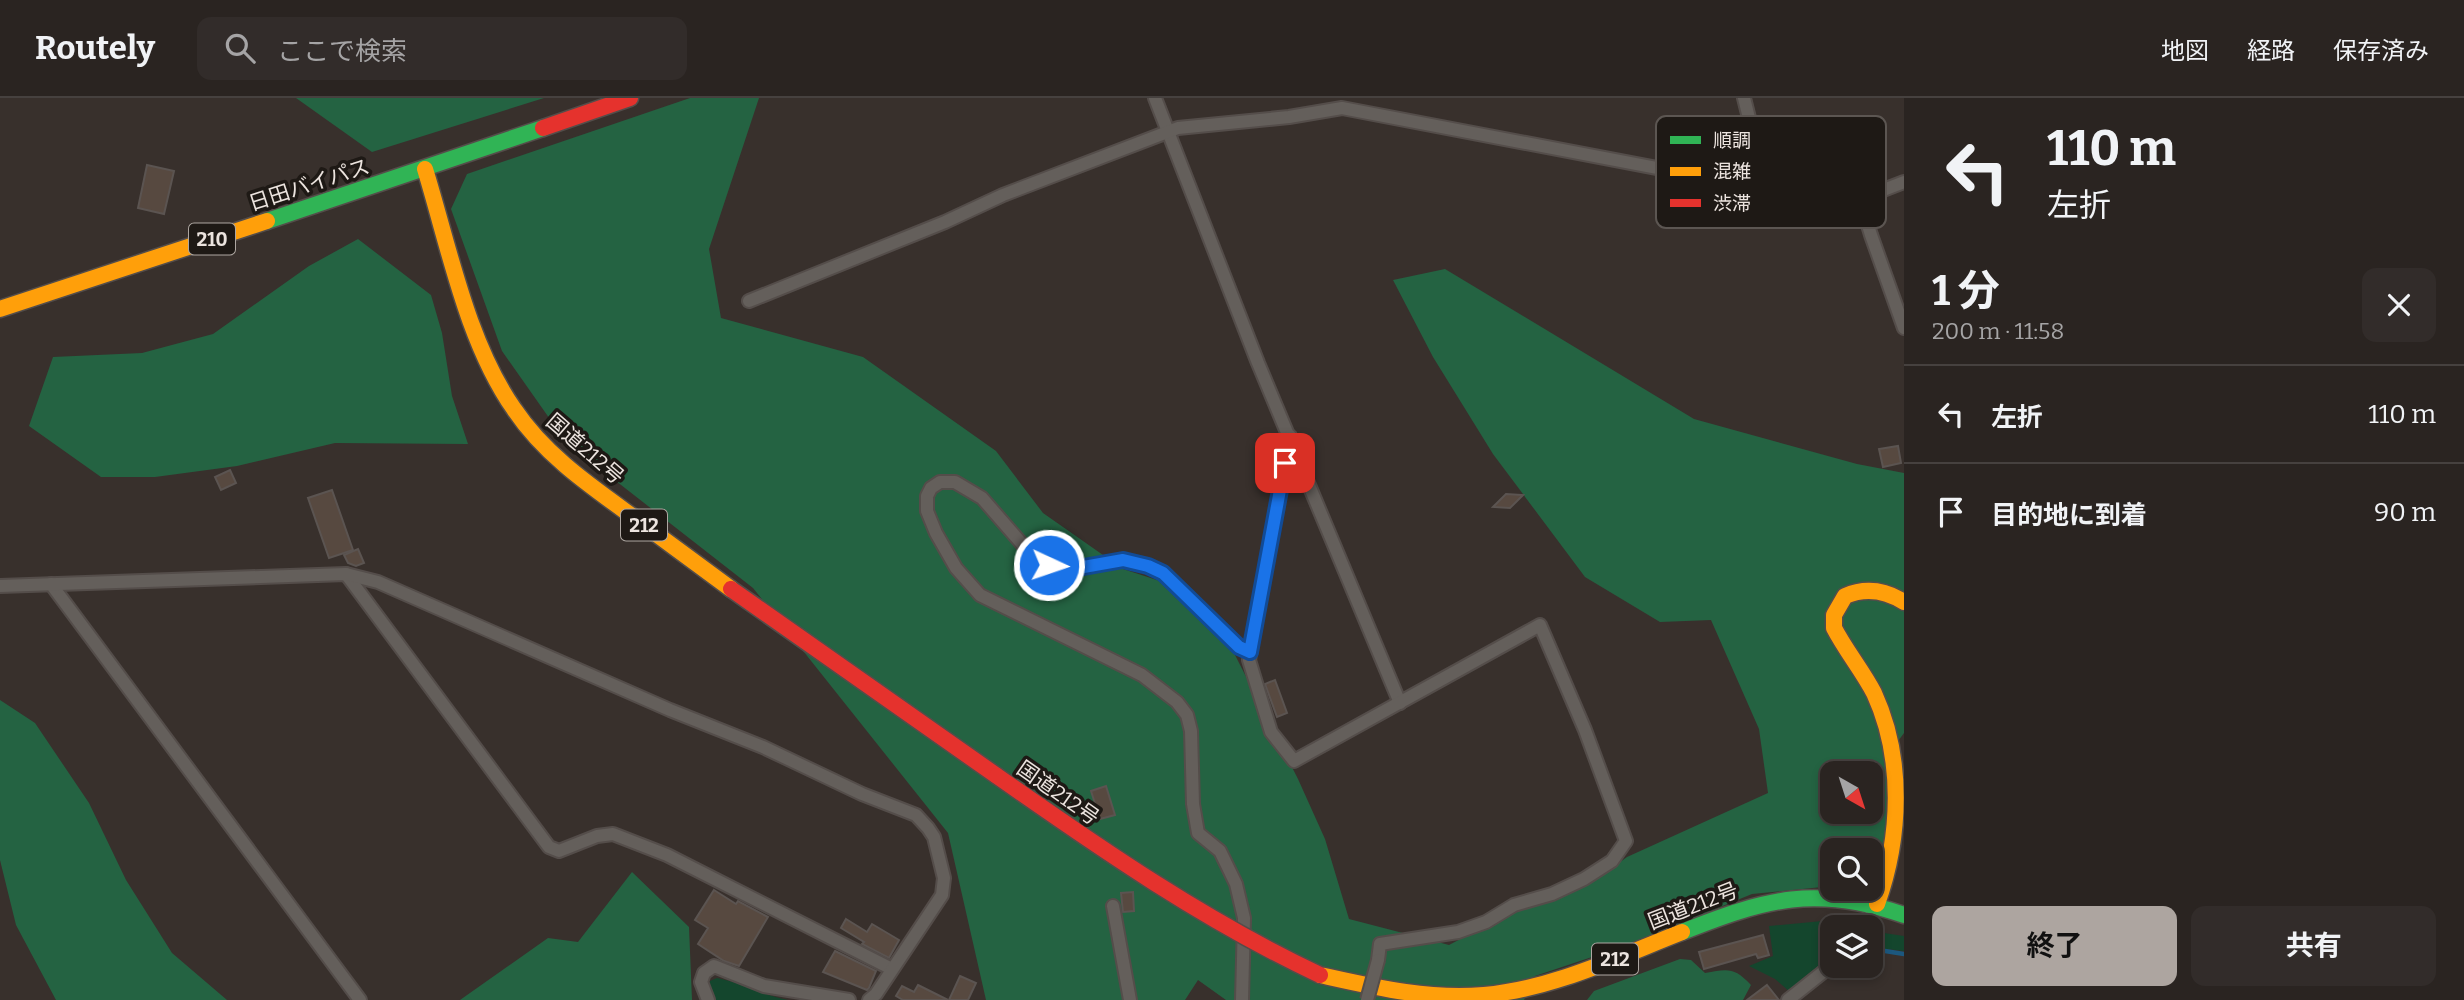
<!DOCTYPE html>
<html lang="ja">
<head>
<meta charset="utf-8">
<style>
	:root { --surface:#2a2421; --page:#322c2a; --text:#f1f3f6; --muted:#a5a4a5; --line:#46413f; --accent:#ada5a0 }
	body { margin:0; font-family:Bitter,"Noto Sans JP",serif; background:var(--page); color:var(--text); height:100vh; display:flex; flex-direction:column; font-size:26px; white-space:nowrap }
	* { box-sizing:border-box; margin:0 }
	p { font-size:23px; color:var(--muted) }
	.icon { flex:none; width:38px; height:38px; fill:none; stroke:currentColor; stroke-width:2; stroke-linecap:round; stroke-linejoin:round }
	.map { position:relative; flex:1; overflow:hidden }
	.details { display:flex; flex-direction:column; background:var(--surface); width:560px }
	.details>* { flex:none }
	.top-card { background:#2a2421; color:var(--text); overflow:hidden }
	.needle { width:46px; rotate:141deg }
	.buttons { position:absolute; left:1820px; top:663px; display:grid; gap:14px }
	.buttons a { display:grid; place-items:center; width:63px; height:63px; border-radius:14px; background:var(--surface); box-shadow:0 4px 10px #0003,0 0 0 2px var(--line); font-size:35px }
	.pin { position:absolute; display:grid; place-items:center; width:60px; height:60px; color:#fff; margin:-30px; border-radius:14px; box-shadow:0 4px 10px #0006 }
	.me { position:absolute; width:77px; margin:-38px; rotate:93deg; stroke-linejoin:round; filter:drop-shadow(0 0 5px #0008) }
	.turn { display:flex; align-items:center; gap:24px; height:147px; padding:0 28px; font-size:32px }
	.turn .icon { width:91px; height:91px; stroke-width:2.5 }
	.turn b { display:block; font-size:49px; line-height:60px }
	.round { display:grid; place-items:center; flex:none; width:74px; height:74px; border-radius:14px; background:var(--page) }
	.headline { display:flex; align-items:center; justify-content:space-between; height:119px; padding:0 28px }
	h1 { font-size:42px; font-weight:700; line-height:52px }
	.action { display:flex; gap:14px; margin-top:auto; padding:14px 28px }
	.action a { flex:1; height:80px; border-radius:14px; background:var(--accent); color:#111; font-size:28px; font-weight:700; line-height:80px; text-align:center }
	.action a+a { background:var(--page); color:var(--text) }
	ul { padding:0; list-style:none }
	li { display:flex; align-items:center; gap:21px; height:98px; padding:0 28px; border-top:2px solid var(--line) }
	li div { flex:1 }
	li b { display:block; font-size:26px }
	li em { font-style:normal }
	header { display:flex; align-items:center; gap:42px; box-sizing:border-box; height:98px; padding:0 35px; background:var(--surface); border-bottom:2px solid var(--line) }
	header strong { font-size:33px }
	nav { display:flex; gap:38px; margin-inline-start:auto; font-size:24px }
	.search { width:490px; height:63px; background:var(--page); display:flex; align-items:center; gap:18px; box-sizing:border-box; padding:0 24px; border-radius:14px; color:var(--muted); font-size:26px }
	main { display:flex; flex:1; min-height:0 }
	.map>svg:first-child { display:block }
</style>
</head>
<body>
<header>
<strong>Routely</strong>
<div class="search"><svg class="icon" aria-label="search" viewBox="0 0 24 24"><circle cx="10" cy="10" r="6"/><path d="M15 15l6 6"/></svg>ここで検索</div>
<nav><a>地図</a><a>経路</a><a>保存済み</a></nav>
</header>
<main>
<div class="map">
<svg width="1904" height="902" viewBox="0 0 1904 902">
	<rect width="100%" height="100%" fill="#38302c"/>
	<g fill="#14462d">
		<path d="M 1833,822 L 1836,829 L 1832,830 L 1832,857 L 1803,880 L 1790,894 L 1775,881 L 1749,868 L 1773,858 L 1769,828 Z"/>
		<path d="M 1877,834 L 1904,838 L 1904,853 L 1871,849 L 1871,840 Z"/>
		<path d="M 717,880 C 742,885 763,897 788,902 L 716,902 L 708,893 L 710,883 Z"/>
	</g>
	<g fill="#246342" fill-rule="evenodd">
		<path d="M 296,0 L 544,0 L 372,54 Z"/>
		<path d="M 690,0 L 759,0 L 709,151 L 721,220 L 863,259 L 996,353 L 1043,415 L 1123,471 L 1166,485 L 1235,557 L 1298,681 L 1325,741 L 1349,821 L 1449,847 L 1514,813 L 1557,802 L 1598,780 L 1627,759 L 1768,695 L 1759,631 L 1711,522 L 1660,524 L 1585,479 L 1493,356 L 1433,259 L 1393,182 L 1445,171 L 1694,321 L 1857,366 L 1904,375 L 1904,635 L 1890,654 L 1889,749 L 1880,783 L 1871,784 L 1871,752 L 1832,752 L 1832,788 L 1752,796 L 1622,849 L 1535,878 L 1524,902 L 1226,902 L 1198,882 L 1185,902 L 986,902 L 948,735 L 753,490 L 566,344 L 502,253 L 451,111 L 467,76 ZM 1832,676 L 1871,676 L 1871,714 L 1832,714 Z"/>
		<path d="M 358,141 L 431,197 L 442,235 L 452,298 L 468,346 L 335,345 L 237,368 L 155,379 L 101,379 L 29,328 L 53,259 L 142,255 L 213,236 L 309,168 Z"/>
		<path d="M 0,602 L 35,625 L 89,705 L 126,782 L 172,855 L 227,902 L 56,902 L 16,827 L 0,762 Z"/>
		<path d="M 632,774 L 689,829 L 692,902 L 460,902 L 548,840 L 578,844 Z"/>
		<path d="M 1680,861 L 1691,862 L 1705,875 C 1728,871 1734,869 1751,887 L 1743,902 L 1587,902 L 1594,893 Z"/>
	</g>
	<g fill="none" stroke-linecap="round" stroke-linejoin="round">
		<path stroke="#1c587f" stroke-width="4.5" d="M 1885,853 L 1904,856"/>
	</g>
	<g fill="#574940" stroke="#5b5451" stroke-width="2">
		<path d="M 147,67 L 174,73 L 164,116 L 138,110 Z"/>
		<path d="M 1898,348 L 1901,365 L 1883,369 L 1879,351 Z"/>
		<path d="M 230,372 L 236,385 L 221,392 L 215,379 Z"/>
		<path d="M 332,392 L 353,452 L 329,460 L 308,400 Z"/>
		<path d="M 1506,396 L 1523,397 L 1510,410 L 1493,409 Z"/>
		<path d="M 358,451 L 364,465 L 356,468 L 348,465 L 344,457 Z"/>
		<path d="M 1275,582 L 1287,615 L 1277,619 L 1265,586 Z"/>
		<path d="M 1106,688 L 1115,717 L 1100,721 L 1091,693 Z"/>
		<path d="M 714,792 L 736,806 L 738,803 L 768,819 L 739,868 L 724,863 L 698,846 L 708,830 L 695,822 Z"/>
		<path d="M 1133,794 L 1134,813 L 1123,814 L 1121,795 Z"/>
		<path d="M 846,821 L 867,834 L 872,826 L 899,842 L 889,860 L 862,846 L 864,844 L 841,830 Z"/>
		<path d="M 1763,837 L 1769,857 L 1758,860 L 1756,856 L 1704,871 L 1699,854 Z"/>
		<path d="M 835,853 L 876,873 L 869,890 L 867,892 L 823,874 Z"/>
		<path d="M 960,878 L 976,885 L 968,902 L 949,902 Z"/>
		<path d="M 918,887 L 948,902 L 903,902 L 896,898 L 902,888 L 914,894 Z"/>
		<path d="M 1767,887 L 1779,902 L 1747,902 Z"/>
	</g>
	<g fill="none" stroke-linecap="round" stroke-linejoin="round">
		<g stroke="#544d4a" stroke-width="16">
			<g id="street">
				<path d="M 1155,0 L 1258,265 L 1400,605"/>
				<path d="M 1744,0 L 1767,92"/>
				<path d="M 1860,101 L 1871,137 L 1904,230"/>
				<path d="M 749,203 L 945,124 L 1003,97 L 1178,30 L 1289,19 L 1342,10 L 1835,104 L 1860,101 L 1904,84"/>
				<path d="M 1290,338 L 1249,562 L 1271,634 L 1294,663 L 1540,527 L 1585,632 L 1626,743 L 1612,763 L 1584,781 L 1552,796 L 1514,807 L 1486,824 L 1458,834 L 1380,846 L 1378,862"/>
				<path d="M 346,476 L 549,749 L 559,753 L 597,738 L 613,736 L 667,757 L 892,871"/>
				<path d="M 51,486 L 360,902"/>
				<path d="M 0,488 L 346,476 L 378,484 L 670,612 L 763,649 L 862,696 L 916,717 L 928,730 L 934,739 L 944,780 L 942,797 L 876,896 L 869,902"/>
				<path d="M 1113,808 L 1130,902"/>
				<path d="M 1864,830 L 1877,806"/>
				<path d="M 708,902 L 701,884 L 704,875 L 714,868 L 764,888 L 849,902"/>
				<path d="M 1242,902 L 1244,820 L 1236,786 L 1220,753 L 1198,735 L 1193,706 L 1191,633 L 1187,617 L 1177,604 L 1142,577 L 980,497 L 956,470 L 936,435 L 927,413 L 927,398 L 931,390 L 940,384 L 955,384 L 982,400 L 1029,454 L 1049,466 L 1078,470 L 1123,462 L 1148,468 L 1162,475 L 1239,549 L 1249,554"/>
				<path d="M 1788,902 L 1832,867"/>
			</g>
		</g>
		<g stroke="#544d4a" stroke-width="19">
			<g id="fast">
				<path d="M 267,123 L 543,30"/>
				<path d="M 1682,834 C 1765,801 1817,786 1904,817"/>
			</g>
		</g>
		<g stroke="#544d4a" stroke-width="19">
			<g id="slow">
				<path d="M 425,71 C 449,149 467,244 514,311 C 544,356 589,387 632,418 C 665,442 698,467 731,491"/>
				<path d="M 0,211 L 267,123"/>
				<path d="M 1877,806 C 1901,739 1904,660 1874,595 C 1862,572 1846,553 1834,530 L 1834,517 L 1845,498 C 1866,489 1885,492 1904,504"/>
				<path d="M 1320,877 C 1374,889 1428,902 1484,897 C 1553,891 1618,859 1682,834"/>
			</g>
		</g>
		<g stroke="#544d4a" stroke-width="19">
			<g id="jam">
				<path d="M 543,30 L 630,0"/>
				<path d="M 731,491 L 997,678"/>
			</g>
		</g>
		<use href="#street" stroke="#645f5b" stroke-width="12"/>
		<use href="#fast" stroke="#30b455" stroke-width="16"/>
		<use href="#slow" stroke="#ff9f0a" stroke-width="16"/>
		<use href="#jam" stroke="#e5322d" stroke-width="16"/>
		<g stroke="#544d4a" stroke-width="16" stroke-linecap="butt">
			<path id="street-bridge" d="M 1367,902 L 1378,862"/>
		</g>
		<g stroke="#544d4a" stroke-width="19" stroke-linecap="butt">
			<path id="jam-bridge" d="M 997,678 C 1101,751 1205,823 1320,877"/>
		</g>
		<use href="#street-bridge" stroke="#645f5b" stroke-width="12"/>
		<use href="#jam-bridge" stroke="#e5322d" stroke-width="16"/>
	</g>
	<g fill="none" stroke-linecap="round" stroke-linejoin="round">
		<g stroke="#114b97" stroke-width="18">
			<path id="route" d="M 1049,467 L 1078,470 L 1123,462 L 1148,468 L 1163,475 L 1239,549 L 1250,554 L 1285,365"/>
		</g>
		<use href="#route" stroke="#1a73e8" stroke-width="12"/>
	</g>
	<g text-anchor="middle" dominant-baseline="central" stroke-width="7" stroke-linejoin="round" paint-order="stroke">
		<g fill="#1e1915" stroke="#aea7a2" stroke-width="2">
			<rect x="189" y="125.5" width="46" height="31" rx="5"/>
			<rect x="621" y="411.5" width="46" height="31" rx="5"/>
			<rect x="1592" y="845.5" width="46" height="31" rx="5"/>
		</g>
		<g font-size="19" font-weight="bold" fill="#ece4df">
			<text x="212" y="141">210</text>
			<text x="644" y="427">212</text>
			<text x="1615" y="861">212</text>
		</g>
		<g font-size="21" fill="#ece4df" stroke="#1e1915">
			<text transform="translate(309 87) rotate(-18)">日田バイパス</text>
			<text transform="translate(585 351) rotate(41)">国道212号</text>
			<text transform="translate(1058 695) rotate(35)">国道212号</text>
			<text transform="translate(1693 808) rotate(-21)">国道212号</text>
		</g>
	</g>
	<rect x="1656" y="18" width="230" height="112" rx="10" fill="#1e1915" stroke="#5c5652" stroke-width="2"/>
	<rect x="1670" y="38" width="31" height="8" fill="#30b455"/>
	<rect x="1670" y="69" width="31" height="9" fill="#ff9f0a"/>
	<rect x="1670" y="101" width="31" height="8" fill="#e5322d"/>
	<g font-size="19" fill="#ece4df">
		<text x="1713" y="49">順調</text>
		<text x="1713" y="80">混雑</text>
		<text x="1713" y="112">渋滞</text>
	</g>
</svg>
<div class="buttons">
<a><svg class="needle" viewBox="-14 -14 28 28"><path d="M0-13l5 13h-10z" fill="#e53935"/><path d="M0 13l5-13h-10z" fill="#a5a4a5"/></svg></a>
<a><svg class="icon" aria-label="search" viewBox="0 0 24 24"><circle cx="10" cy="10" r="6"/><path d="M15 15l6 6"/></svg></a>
<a><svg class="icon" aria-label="layers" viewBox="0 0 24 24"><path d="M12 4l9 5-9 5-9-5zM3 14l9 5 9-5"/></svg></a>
</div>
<div class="pin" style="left:1285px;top:365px;background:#d93025"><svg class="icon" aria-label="arrive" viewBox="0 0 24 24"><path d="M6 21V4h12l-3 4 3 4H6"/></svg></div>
<svg class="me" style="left:1049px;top:467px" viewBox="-20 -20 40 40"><circle r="17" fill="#1a73e8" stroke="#fff" stroke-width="3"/><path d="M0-11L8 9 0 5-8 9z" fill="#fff"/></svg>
</div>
<section class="details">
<div class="top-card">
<div class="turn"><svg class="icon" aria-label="left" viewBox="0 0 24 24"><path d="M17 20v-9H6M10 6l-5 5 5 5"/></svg><div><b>110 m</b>左折</div></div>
</div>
<div class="headline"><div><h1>1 分</h1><p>200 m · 11:58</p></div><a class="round"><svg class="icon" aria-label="close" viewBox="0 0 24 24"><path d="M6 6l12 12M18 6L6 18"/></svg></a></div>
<ul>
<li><svg class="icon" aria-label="left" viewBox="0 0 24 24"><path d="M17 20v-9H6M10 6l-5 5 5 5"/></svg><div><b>左折</b></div><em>110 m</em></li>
<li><svg class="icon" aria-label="arrive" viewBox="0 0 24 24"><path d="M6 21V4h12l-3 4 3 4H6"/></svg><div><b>目的地に到着</b></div><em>90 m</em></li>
</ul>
<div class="action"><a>終了</a><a>共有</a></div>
</section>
</main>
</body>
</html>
